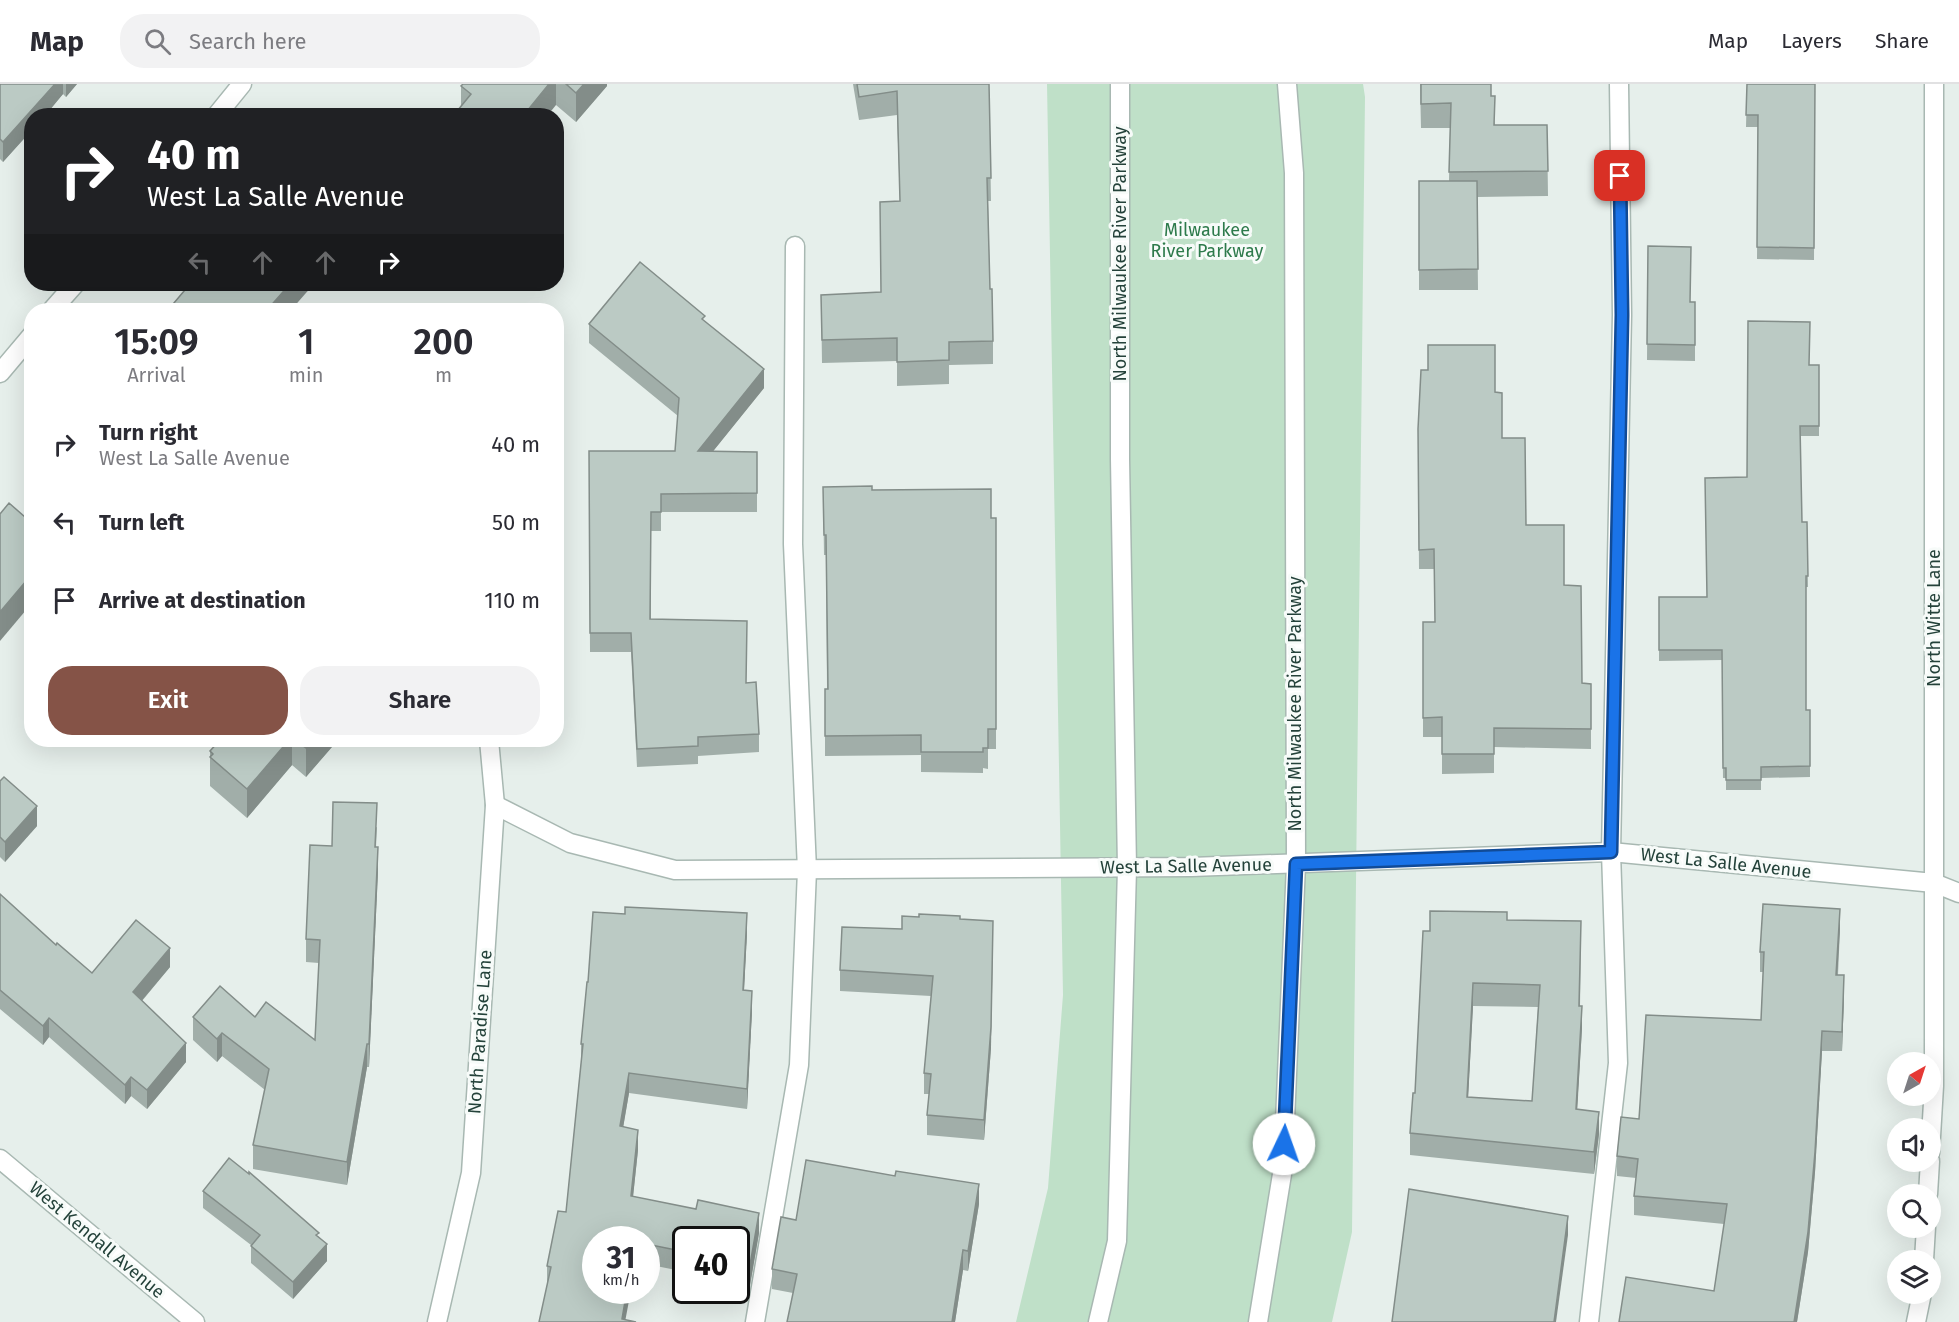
<!DOCTYPE html>
<html lang="en">
<head>
<meta charset="utf-8">
<style>
	:root { --surface:#fff; --page:#f2f2f3; --text:#2b2b33; --muted:#7c7c81; --line:#e1e1e2; --accent:#855347 }
	body { margin:0; font-family:"Fira Sans",sans-serif; background:var(--page); color:var(--text); height:100vh; display:flex; flex-direction:column; font-size:22px; white-space:nowrap }
	* { box-sizing:border-box; margin:0 }
	p { font-size:20px; color:var(--muted) }
	.icon { flex:none; width:33px; height:33px; fill:none; stroke:currentColor; stroke-width:2; stroke-linecap:round; stroke-linejoin:round }
	.map { position:relative; flex:1; overflow:hidden }
	.side { position:absolute; left:24px; top:219px; width:540px; height:444px; display:flex; flex-direction:column; background:var(--surface); border-radius:24px; box-shadow:0 6px 24px #0002 }
	.side>* { flex:none }
	.guide { position:absolute; left:24px; top:24px; width:540px; height:183px; border-radius:24px; box-shadow:0 6px 24px #0002; background:#202124; color:#fff; overflow:hidden }
	.needle { width:39px; rotate:39deg }
	.controls { position:absolute; left:1887px; top:968px; display:grid; gap:12px }
	.controls a { display:grid; place-items:center; width:54px; height:54px; border-radius:50%; background:var(--surface); box-shadow:0 6px 24px #0002; font-size:30px }
	.speed { position:absolute; left:582px; top:1142px; display:flex; gap:12px; font-size:30px; font-weight:700; text-align:center }
	.speed>* { display:grid; place-content:center; width:78px; height:78px; border-radius:50%; background:var(--surface); box-shadow:0 6px 24px #0002; line-height:1 }
	.speed small { font-size:15px; font-weight:400 }
	.speed .limit { border:3px solid #111; border-radius:9px; background:#fff; color:#111 }
	.pin { position:absolute; display:grid; place-items:center; width:51px; height:51px; color:#fff; margin:-26px; border-radius:12px; box-shadow:0 3px 9px #0006 }
	.me { position:absolute; width:66px; margin:-33px; rotate:3deg; stroke-linejoin:round; filter:drop-shadow(0 0 4px #0008) }
	.turn { display:flex; align-items:center; gap:21px; height:126px; padding:0 24px; font-size:27px }
	.turn .icon { width:78px; height:78px; stroke-width:2.5 }
	.turn b { display:block; font-size:42px; line-height:51px }
	.lanes { display:flex; align-items:center; height:57px; padding:0 24px; background:#0003; justify-content:center; gap:30px; direction:ltr }
	.lanes .off { opacity:.35 }
	.eta { display:flex; justify-content:space-evenly; align-items:center; height:102px; text-align:center }
	.eta b { font-size:36px; font-weight:600; line-height:42px }
	.button { display:flex; gap:12px; margin-top:auto; padding:12px 24px }
	.button a { flex:1; height:69px; border-radius:24px; background:var(--accent); color:#fff; font-size:24px; font-weight:600; line-height:69px; text-align:center }
	.button a+a { background:var(--page); color:var(--text) }
	ul { padding:0; list-style:none }
	li { display:flex; align-items:center; gap:18px; height:78px; padding:0 24px }
	li div { flex:1 }
	li b { display:block; font-size:22px }
	li em { font-style:normal }
	header { display:flex; align-items:center; gap:36px; box-sizing:border-box; height:84px; padding:0 30px; background:var(--surface); border-bottom:2px solid var(--line) }
	header strong { font-size:28px }
	nav { display:flex; gap:33px; margin-inline-start:auto; font-size:21px }
	.search { width:420px; height:54px; background:var(--page); display:flex; align-items:center; gap:15px; box-sizing:border-box; padding:0 21px; border-radius:24px; color:var(--muted); font-size:22px }
	.map>svg:first-child { display:block }
</style>
</head>
<body>
<header>
<strong>Map</strong>
<div class="search"><svg class="icon" aria-label="search" viewBox="0 0 24 24"><circle cx="10" cy="10" r="6"/><path d="M15 15l6 6"/></svg>Search here</div>
<nav><a>Map</a><a>Layers</a><a>Share</a></nav>
</header>
<div class="map">
<svg width="1959" height="1238" viewBox="0 0 1959 1238">
	<rect width="100%" height="100%" fill="#e6efeb"/>
	<path fill="#bfe0c8" d="M 1047,0 L 1363,0 L 1365,13 L 1352,1148 L 1332,1238 L 1016,1238 L 1048,1104 L 1063,911 Z"/>
	<g fill="none" stroke-linecap="round" stroke-linejoin="round">
		<g stroke="#a8b8b2" stroke-width="21">
			<g id="minor">
				<path d="M 216,32 L 242,0"/>
				<path d="M 52,226 L 75,200"/>
				<path d="M 0,289 L 32,251"/>
				<path d="M 495,721 L 570,759 L 675,786 L 1191,783 L 1611,768 L 1934,799 L 1959,809"/>
				<path d="M 1930,1069 L 1934,1002 L 1934,0"/>
				<path d="M 0,1075 L 195,1238"/>
				<path d="M 1928,1110 L 1930,1077"/>
				<path d="M 1924,1176 L 1926,1143"/>
				<path d="M 437,1238 L 471,1089 L 495,721 L 489,656"/>
				<path d="M 755,1238 L 799,981 L 807,786 L 793,460 L 795,162"/>
				<path d="M 1098,1238 L 1117,1157 L 1127,784 L 1120,375 L 1120,0"/>
				<path d="M 1258,1238 L 1283,1084 L 1296,780 L 1294,89 L 1287,0"/>
				<path d="M 1589,1238 L 1618,979 L 1611,768 L 1622,231 L 1619,0"/>
				<path d="M 1916,1238 L 1922,1209"/>
			</g>
		</g>
		<use href="#minor" stroke="#fff" stroke-width="18"/>
	</g>
	<g fill="#a1aea9" fill-rule="evenodd">
		<path d="M 0,0 L 77,0 L 66,13 L 63,10 L 3,78 L 0,75 Z"/>
		<path d="M 463,0 L 607,0 L 607,2 L 576,38 L 556,21 L 461,22 L 461,2 Z"/>
		<path d="M 853,0 L 989,0 L 991,117 L 988,117 L 990,205 L 993,257 L 993,280 L 949,281 L 949,300 L 897,302 L 897,277 L 822,279 L 821,211 L 881,208 L 900,117 L 897,31 L 859,36 Z"/>
		<path d="M 1420,0 L 1491,0 L 1491,12 L 1495,41 L 1547,41 L 1548,112 L 1477,113 L 1478,206 L 1419,206 L 1419,97 L 1449,97 L 1450,44 L 1421,44 Z"/>
		<path d="M 1747,0 L 1815,0 L 1814,176 L 1757,175 L 1758,43 L 1746,43 Z"/>
		<path d="M 1648,162 L 1691,218 L 1695,218 L 1695,277 L 1647,276 Z"/>
		<path d="M 705,237 L 764,304 L 713,367 L 757,368 L 757,428 L 661,428 L 661,447 L 651,447 L 651,535 L 746,599 L 759,650 L 759,668 L 698,672 L 698,680 L 637,683 L 631,568 L 590,568 L 589,367 L 675,367 L 678,332 L 589,259 L 589,240 Z"/>
		<path d="M 1809,281 L 1819,281 L 1819,352 L 1800,352 L 1802,438 L 1807,438 L 1808,503 L 1806,503 L 1806,626 L 1810,626 L 1810,693 L 1761,694 L 1761,706 L 1726,706 L 1726,694 L 1723,694 L 1722,576 L 1659,577 L 1659,513 L 1707,513 L 1747,393 Z"/>
		<path d="M 1495,308 L 1502,354 L 1526,441 L 1564,501 L 1582,599 L 1591,600 L 1591,665 L 1494,663 L 1494,689 L 1442,690 L 1442,653 L 1423,653 L 1423,538 L 1435,538 L 1434,485 L 1419,485 L 1418,345 Z"/>
		<path d="M 823,403 L 872,406 L 991,434 L 996,434 L 996,665 L 988,665 L 988,685 L 983,684 L 983,689 L 921,688 L 921,671 L 825,672 L 825,605 L 827,605 L 826,471 L 824,471 Z"/>
		<path d="M 220,656 L 338,656 L 306,693 L 292,681 L 247,734 L 210,702 L 210,667 Z"/>
		<path d="M 0,697 L 37,742 L 5,778 L 0,773 Z"/>
		<path d="M 377,743 L 376,763 L 378,787 L 369,983 L 367,983 L 347,1101 L 253,1085 L 253,1061 L 265,1006 L 222,972 L 217,978 L 193,956 L 193,933 L 255,933 L 315,956 L 319,879 L 306,878 L 306,855 L 332,762 Z"/>
		<path d="M 0,810 L 56,861 L 92,889 L 170,883 L 142,917 L 186,978 L 147,1025 L 131,1012 L 125,1020 L 49,953 L 43,961 L 0,925 Z"/>
		<path d="M 960,835 L 991,964 L 984,1056 L 927,1051 L 927,1031 L 929,1010 L 924,1010 L 924,989 L 931,912 L 840,907 L 840,886 L 902,845 Z"/>
		<path d="M 1507,836 L 1581,859 L 1580,922 L 1582,944 L 1577,1025 L 1599,1050 L 1594,1090 L 1410,1071 L 1410,1049 L 1415,1009 L 1430,847 ZM 1473,922 L 1538,923 L 1532,1017 L 1468,1013 Z"/>
		<path d="M 1840,845 L 1838,891 L 1844,911 L 1842,967 L 1822,967 L 1815,1088 L 1808,1168 L 1797,1238 L 1619,1238 L 1714,1207 L 1724,1140 L 1634,1131 L 1634,1112 L 1636,1094 L 1617,1092 L 1617,1072 L 1639,1035 L 1761,936 L 1763,888 L 1760,888 L 1760,868 Z"/>
		<path d="M 747,849 L 744,906 L 752,927 L 747,1025 L 629,1009 L 623,1043 L 638,1066 L 633,1112 L 759,1149 L 750,1201 L 736,1198 L 736,1155 L 686,1155 L 686,1188 L 646,1180 L 646,1155 L 596,1155 L 539,1238 L 547,1201 L 547,1182 L 566,1128 L 581,979 L 581,960 L 588,898 Z"/>
		<path d="M 203,1107 L 319,1153 L 327,1177 L 293,1215 L 251,1179 L 251,1161 L 203,1124 Z"/>
		<path d="M 979,1120 L 968,1187 L 963,1186 L 955,1238 L 787,1238 L 793,1209 L 772,1205 L 772,1185 L 796,1136 Z"/>
	</g>
	<g fill="#838d89">
		<path d="M 55,0 L 63,0 L 63,10 L 45,32 L 32,32 L 32,46 L 3,78 L 3,58 Z"/>
		<path d="M 66,0 L 77,0 L 66,13 Z"/>
		<path d="M 549,0 L 556,0 L 556,21 L 547,32 L 523,32 Z"/>
		<path d="M 584,0 L 607,0 L 607,2 L 576,38 L 576,9 Z"/>
		<path d="M 290,200 L 313,200 L 313,201 L 291,226 L 267,226 Z"/>
		<path d="M 764,285 L 764,304 L 698,386 L 698,367 Z"/>
		<path d="M 32,490 L 32,519 L 0,557 L 0,528 Z"/>
		<path d="M 289,656 L 292,656 L 292,681 L 247,734 L 247,705 Z"/>
		<path d="M 313,656 L 338,656 L 306,693 L 306,664 Z"/>
		<path d="M 37,722 L 37,742 L 5,778 L 5,758 Z"/>
		<path d="M 378,763 L 378,787 L 369,983 L 369,960 Z"/>
		<path d="M 1840,825 L 1840,845 L 1836,911 L 1836,891 Z"/>
		<path d="M 747,829 L 747,849 L 743,926 L 743,906 Z"/>
		<path d="M 993,857 L 991,964 L 984,1056 L 984,1036 Z"/>
		<path d="M 170,864 L 170,883 L 133,927 L 133,908 Z"/>
		<path d="M 1844,891 L 1844,911 L 1842,967 L 1842,948 Z"/>
		<path d="M 1473,899 L 1473,922 L 1467,1035 L 1467,1013 Z"/>
		<path d="M 752,907 L 752,927 L 747,1025 L 747,1005 Z"/>
		<path d="M 1582,922 L 1582,944 L 1576,1047 L 1576,1025 Z"/>
		<path d="M 49,934 L 49,953 L 43,961 L 43,942 Z"/>
		<path d="M 1822,947 L 1822,967 L 1815,1088 L 1808,1168 L 1797,1238 L 1794,1238 Z"/>
		<path d="M 222,949 L 222,972 L 217,978 L 217,955 Z"/>
		<path d="M 186,959 L 186,978 L 147,1025 L 147,1006 Z"/>
		<path d="M 367,960 L 367,983 L 347,1101 L 347,1078 Z"/>
		<path d="M 629,989 L 629,1009 L 620,1062 L 620,1042 Z"/>
		<path d="M 131,993 L 131,1012 L 125,1020 L 125,1001 Z"/>
		<path d="M 1599,1028 L 1599,1050 L 1594,1090 L 1594,1068 Z"/>
		<path d="M 638,1046 L 638,1066 L 631,1132 L 631,1112 Z"/>
		<path d="M 979,1100 L 979,1120 L 968,1187 L 968,1167 Z"/>
		<path d="M 759,1129 L 759,1149 L 750,1201 L 750,1181 Z"/>
		<path d="M 1568,1132 L 1568,1151 L 1556,1238 L 1554,1238 Z"/>
		<path d="M 327,1160 L 327,1177 L 293,1215 L 293,1198 Z"/>
		<path d="M 963,1166 L 963,1186 L 955,1238 L 952,1238 Z"/>
		<path d="M 627,1206 L 631,1206 L 625,1238 L 622,1235 Z"/>
	</g>
	<g fill="#bbcac4" stroke="#838d89" stroke-width="1.5" fill-rule="evenodd">
		<path d="M 0,0 L 55,0 L 3,58 L 0,55 Z"/>
		<path d="M 463,0 L 549,0 L 523,32 L 453,32 L 471,10 L 461,2 Z"/>
		<path d="M 566,0 L 584,0 L 576,9 Z"/>
		<path d="M 857,0 L 989,0 L 991,94 L 987,94 L 990,205 L 992,205 L 993,257 L 949,258 L 949,276 L 897,278 L 897,254 L 822,256 L 821,211 L 881,208 L 880,118 L 900,117 L 897,7 L 859,13 Z"/>
		<path d="M 1421,0 L 1491,0 L 1491,12 L 1495,12 L 1494,41 L 1547,41 L 1548,87 L 1449,88 L 1451,19 L 1421,20 Z"/>
		<path d="M 1747,0 L 1815,0 L 1814,164 L 1757,163 L 1758,31 L 1746,31 Z"/>
		<path d="M 1419,97 L 1477,97 L 1478,185 L 1419,186 Z"/>
		<path d="M 1648,162 L 1691,163 L 1690,218 L 1695,218 L 1695,261 L 1647,260 Z"/>
		<path d="M 640,178 L 705,232 L 702,235 L 764,285 L 698,367 L 757,368 L 757,409 L 661,410 L 661,428 L 651,428 L 650,535 L 747,537 L 746,599 L 756,598 L 759,650 L 698,653 L 698,662 L 637,665 L 631,549 L 590,549 L 589,367 L 675,367 L 679,314 L 589,240 Z"/>
		<path d="M 190,200 L 290,200 L 267,226 L 168,226 Z"/>
		<path d="M 1748,237 L 1810,238 L 1809,281 L 1819,281 L 1819,342 L 1800,342 L 1802,438 L 1807,438 L 1808,492 L 1806,492 L 1806,626 L 1810,626 L 1810,682 L 1761,683 L 1761,696 L 1726,696 L 1726,684 L 1723,684 L 1722,566 L 1659,566 L 1659,513 L 1707,513 L 1705,394 L 1747,393 Z"/>
		<path d="M 1428,261 L 1495,261 L 1495,308 L 1502,309 L 1502,354 L 1525,354 L 1526,441 L 1564,441 L 1564,501 L 1581,502 L 1582,599 L 1591,600 L 1591,645 L 1494,644 L 1494,670 L 1442,670 L 1442,633 L 1423,634 L 1423,538 L 1435,538 L 1434,465 L 1419,466 L 1418,345 L 1421,286 L 1428,286 Z"/>
		<path d="M 872,402 L 872,406 L 991,405 L 991,434 L 996,434 L 996,645 L 988,645 L 988,664 L 983,664 L 983,668 L 921,668 L 921,651 L 825,652 L 825,605 L 828,605 L 826,451 L 824,451 L 823,403 Z"/>
		<path d="M 9,419 L 25,433 L 32,426 L 32,490 L 0,528 L 0,430 Z"/>
		<path d="M 220,656 L 289,656 L 247,705 L 210,673 L 213,670 L 210,667 Z"/>
		<path d="M 295,656 L 313,656 L 306,664 Z"/>
		<path d="M 4,693 L 37,722 L 5,758 L 0,753 L 0,697 Z"/>
		<path d="M 333,718 L 377,719 L 375,763 L 378,763 L 369,960 L 367,960 L 347,1078 L 253,1061 L 269,985 L 222,949 L 217,955 L 193,933 L 220,902 L 255,933 L 266,918 L 315,956 L 320,856 L 306,855 L 310,761 L 332,762 Z"/>
		<path d="M 0,810 L 56,861 L 57,859 L 92,889 L 136,836 L 170,864 L 133,908 L 186,959 L 147,1006 L 131,993 L 125,1001 L 49,934 L 43,942 L 0,906 Z"/>
		<path d="M 1763,820 L 1840,825 L 1836,891 L 1844,891 L 1842,948 L 1822,947 L 1815,1068 L 1808,1148 L 1794,1238 L 1619,1238 L 1626,1193 L 1714,1207 L 1727,1120 L 1634,1112 L 1638,1075 L 1617,1072 L 1621,1033 L 1639,1035 L 1646,931 L 1761,936 L 1764,868 L 1760,868 Z"/>
		<path d="M 625,823 L 747,829 L 743,906 L 752,907 L 747,1005 L 629,989 L 620,1042 L 638,1046 L 631,1112 L 696,1125 L 698,1116 L 759,1129 L 750,1181 L 736,1178 L 736,1155 L 686,1155 L 686,1168 L 646,1160 L 646,1155 L 596,1155 L 596,1206 L 627,1206 L 622,1235 L 636,1238 L 539,1238 L 551,1183 L 547,1182 L 558,1127 L 566,1128 L 583,960 L 581,960 L 587,898 L 588,898 L 593,828 L 625,830 Z"/>
		<path d="M 1430,827 L 1507,828 L 1507,836 L 1581,837 L 1579,922 L 1582,922 L 1576,1025 L 1599,1028 L 1594,1068 L 1410,1049 L 1413,1009 L 1415,1009 L 1423,847 L 1430,847 ZM 1473,899 L 1540,901 L 1532,1017 L 1467,1013 Z"/>
		<path d="M 919,830 L 960,832 L 960,835 L 993,837 L 991,943 L 984,1036 L 927,1031 L 931,990 L 924,989 L 933,892 L 840,886 L 842,843 L 902,845 L 902,832 L 919,833 Z"/>
		<path d="M 229,1074 L 249,1090 L 249,1088 L 319,1149 L 316,1151 L 327,1160 L 293,1198 L 251,1162 L 260,1151 L 203,1107 Z"/>
		<path d="M 806,1076 L 895,1092 L 896,1087 L 979,1100 L 968,1167 L 963,1166 L 952,1238 L 787,1238 L 797,1190 L 772,1185 L 781,1133 L 796,1136 Z"/>
		<path d="M 1409,1105 L 1568,1132 L 1554,1238 L 1555,1238 L 1392,1238 Z"/>
	</g>
	<g fill="none" stroke-linecap="round" stroke-linejoin="round">
		<g stroke="#114b97" stroke-width="15">
			<path id="route" d="M 1284,1060 L 1296,780 L 1611,768 L 1622,231 L 1620,92"/>
		</g>
		<use href="#route" stroke="#1a73e8" stroke-width="10"/>
	</g>
	<g text-anchor="middle" dominant-baseline="central" stroke-width="6" stroke-linejoin="round" paint-order="stroke">
		<g font-size="18" fill="#2d7a4b" stroke="#f7fbf9">
			<text x="1207" y="146">Milwaukee<tspan x="1207" dy="21">River Parkway</tspan></text>
		</g>
		<g font-size="18" fill="#24423a" stroke="#f7fbf9">
			<text transform="translate(1120 170) rotate(-90)">North Milwaukee River Parkway</text>
			<text transform="translate(1934 534) rotate(-90)">North Witte Lane</text>
			<text transform="translate(1295 620) rotate(-90)">North Milwaukee River Parkway</text>
			<text transform="translate(1726 779) rotate(6)">West La Salle Avenue</text>
			<text transform="translate(1186 782) rotate(-1)">West La Salle Avenue</text>
			<text transform="translate(480 948) rotate(-86)">North Paradise Lane</text>
			<text transform="translate(97 1156) rotate(40)">West Kendall Avenue</text>
		</g>
	</g>
</svg>
<div class="controls">
<a><svg class="needle" viewBox="-14 -14 28 28"><path d="M0-13l5 13h-10z" fill="#e53935"/><path d="M0 13l5-13h-10z" fill="#7c7c81"/></svg></a>
<a><svg class="icon" aria-label="sound" viewBox="0 0 24 24"><path d="M4 9h4l5-4v14l-5-4H4zM17 9q2 3 0 6"/></svg></a>
<a><svg class="icon" aria-label="search" viewBox="0 0 24 24"><circle cx="10" cy="10" r="6"/><path d="M15 15l6 6"/></svg></a>
<a><svg class="icon" aria-label="layers" viewBox="0 0 24 24"><path d="M12 4l9 5-9 5-9-5zM3 14l9 5 9-5"/></svg></a>
</div>
<div class="speed"><div>31<small>km/h</small></div><div class="limit">40</div></div>
<div class="pin" style="left:1620px;top:92px;background:#d93025"><svg class="icon" aria-label="arrive" viewBox="0 0 24 24"><path d="M6 21V4h12l-3 4 3 4H6"/></svg></div>
<svg class="me" style="left:1284px;top:1060px" viewBox="-20 -20 40 40"><circle r="19" fill="#fff"/><path d="M0-13L10 11 0 6-10 11z" fill="#1a73e8"/></svg>
<div class="guide">
<div class="turn"><svg class="icon" aria-label="right" viewBox="0 0 24 24"><path d="M7 20v-9h11M14 6l5 5-5 5"/></svg><div><b>40 m</b>West La Salle Avenue</div></div>
<div class="lanes"><svg class="icon off" aria-label="left" viewBox="0 0 24 24"><path d="M17 20v-9H6M10 6l-5 5 5 5"/></svg><svg class="icon off" aria-label="ahead" viewBox="0 0 24 24"><path d="M12 20V5M6 11l6-6 6 6"/></svg><svg class="icon off" aria-label="ahead" viewBox="0 0 24 24"><path d="M12 20V5M6 11l6-6 6 6"/></svg><svg class="icon" aria-label="right" viewBox="0 0 24 24"><path d="M7 20v-9h11M14 6l5 5-5 5"/></svg></div>
</div>
<section class="side">
<div class="eta">
<div><b>15:09</b><p>Arrival</p></div>
<div><b>1</b><p>min</p></div>
<div><b>200</b><p>m</p></div>
</div>
<ul>
<li><svg class="icon" aria-label="right" viewBox="0 0 24 24"><path d="M7 20v-9h11M14 6l5 5-5 5"/></svg><div><b>Turn right</b><p>West La Salle Avenue</p></div><em>40 m</em></li>
<li><svg class="icon" aria-label="left" viewBox="0 0 24 24"><path d="M17 20v-9H6M10 6l-5 5 5 5"/></svg><div><b>Turn left</b></div><em>50 m</em></li>
<li><svg class="icon" aria-label="arrive" viewBox="0 0 24 24"><path d="M6 21V4h12l-3 4 3 4H6"/></svg><div><b>Arrive at destination</b></div><em>110 m</em></li>
</ul>
<div class="button"><a>Exit</a><a>Share</a></div>
</section>
</div>
</body>
</html>
